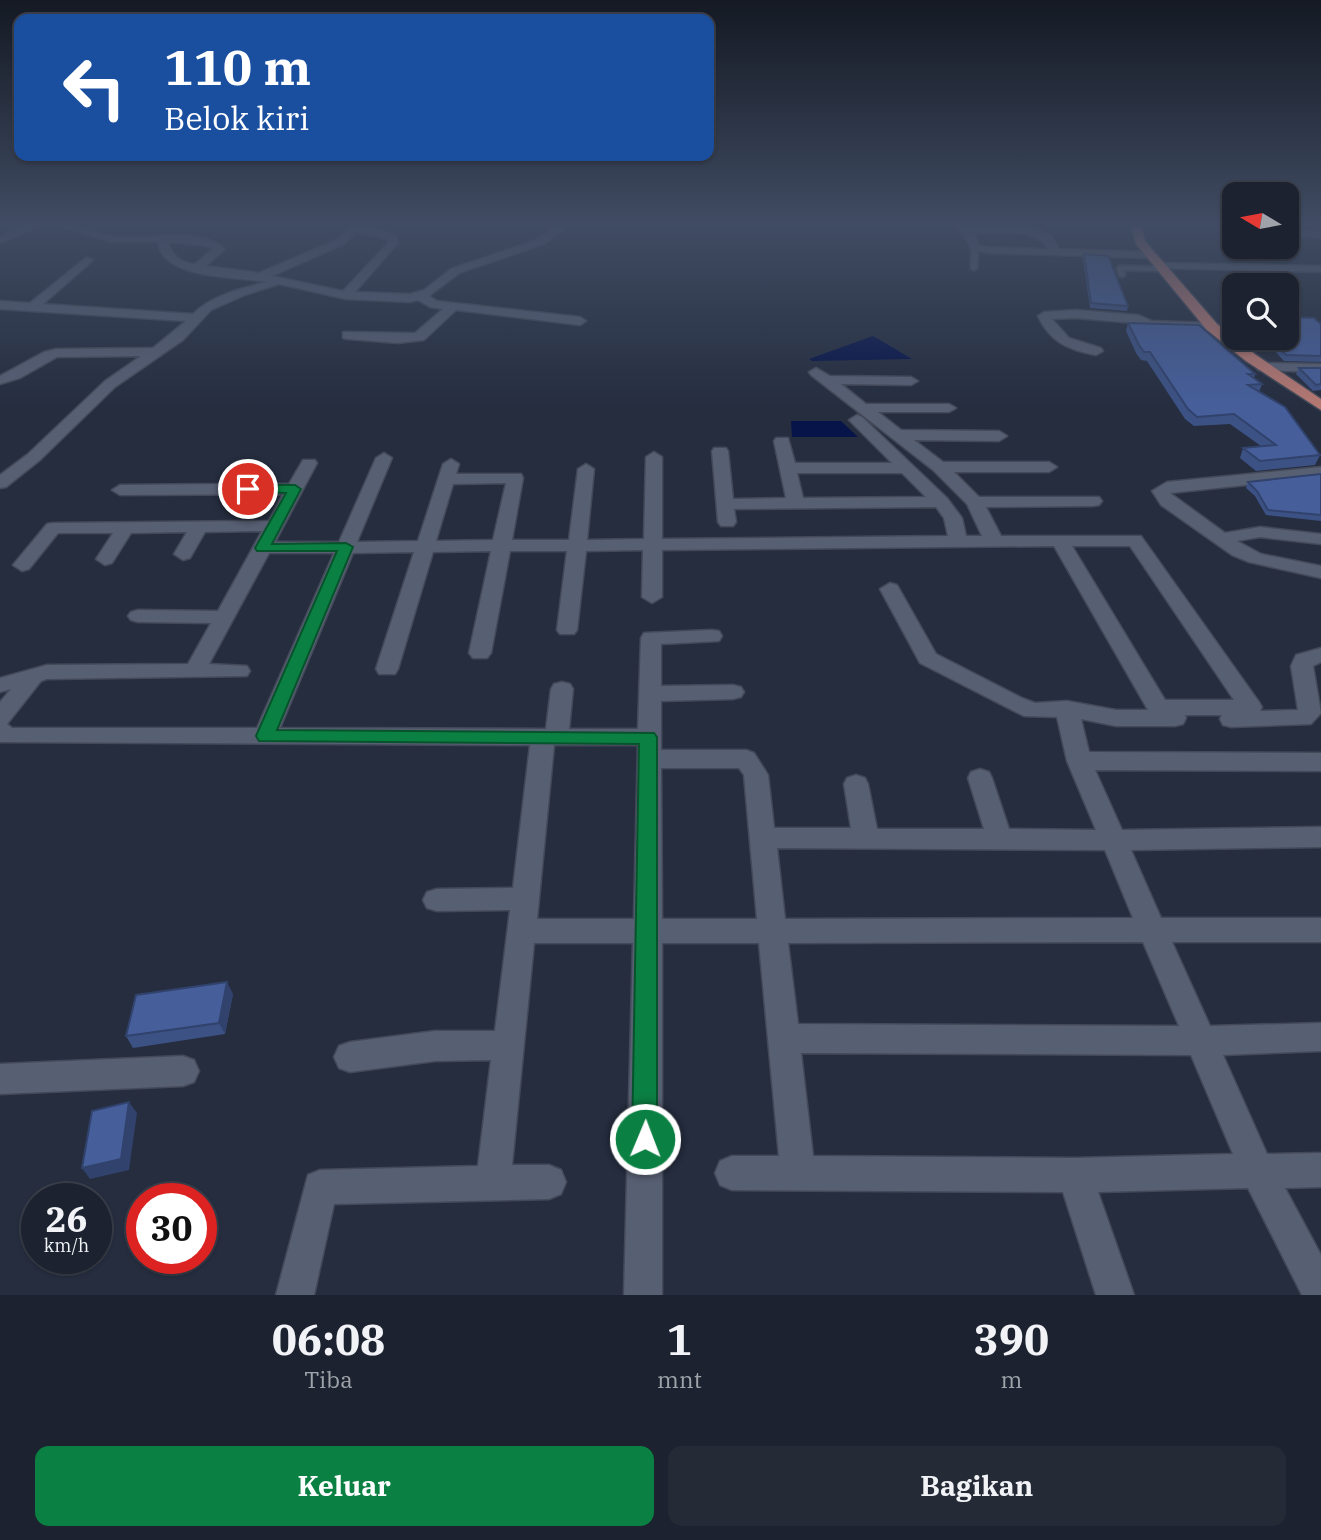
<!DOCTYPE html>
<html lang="id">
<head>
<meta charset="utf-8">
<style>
	:root { --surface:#1c222f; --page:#252a37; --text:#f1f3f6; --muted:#a0a4aa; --line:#3a3f4b; --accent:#0b8043 }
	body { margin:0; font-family:"IBM Plex Serif",serif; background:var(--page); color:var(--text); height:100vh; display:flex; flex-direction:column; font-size:26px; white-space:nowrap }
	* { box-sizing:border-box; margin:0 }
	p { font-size:23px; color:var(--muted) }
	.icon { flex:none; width:38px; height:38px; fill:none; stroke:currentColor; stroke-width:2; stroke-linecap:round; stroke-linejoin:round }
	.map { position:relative; height:1295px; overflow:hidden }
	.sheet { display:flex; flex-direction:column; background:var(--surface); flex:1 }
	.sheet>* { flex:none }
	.guide { position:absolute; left:14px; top:14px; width:700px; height:147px; border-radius:14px; box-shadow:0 2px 5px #0004,0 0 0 2px var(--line); background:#1a4fa0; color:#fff; overflow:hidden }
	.needle { width:46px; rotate:280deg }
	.controls { position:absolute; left:1222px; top:182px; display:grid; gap:14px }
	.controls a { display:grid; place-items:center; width:77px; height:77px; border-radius:14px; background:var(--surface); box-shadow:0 2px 5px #0004,0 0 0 2px var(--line); font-size:35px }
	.speed { position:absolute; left:21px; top:1183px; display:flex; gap:14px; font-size:35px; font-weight:700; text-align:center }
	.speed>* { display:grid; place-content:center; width:91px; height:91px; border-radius:50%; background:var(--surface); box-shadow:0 2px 5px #0004,0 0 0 2px var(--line); line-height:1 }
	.speed small { font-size:18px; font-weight:400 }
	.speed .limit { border:10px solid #d22; background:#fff; color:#111 }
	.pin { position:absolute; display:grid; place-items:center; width:60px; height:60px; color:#fff; margin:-30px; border:4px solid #fff; border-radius:50%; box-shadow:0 2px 7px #0007 }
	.me { position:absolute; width:77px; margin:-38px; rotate:1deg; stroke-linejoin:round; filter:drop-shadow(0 0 5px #0008) }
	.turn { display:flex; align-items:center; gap:24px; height:147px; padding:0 35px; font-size:32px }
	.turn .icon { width:91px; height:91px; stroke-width:2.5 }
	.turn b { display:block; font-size:49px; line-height:60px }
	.eta { display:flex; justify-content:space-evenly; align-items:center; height:119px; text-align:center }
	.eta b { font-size:42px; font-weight:700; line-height:49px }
	.action { display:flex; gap:14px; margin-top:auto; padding:14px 35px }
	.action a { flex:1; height:80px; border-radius:14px; background:var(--accent); color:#fff; font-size:28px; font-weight:700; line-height:80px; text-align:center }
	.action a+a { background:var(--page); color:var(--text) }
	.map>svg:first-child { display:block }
</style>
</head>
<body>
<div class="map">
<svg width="1321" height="1295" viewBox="0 0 1321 1295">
	<rect width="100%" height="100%" fill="#252d3f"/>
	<g fill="#06144a">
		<path d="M 873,336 L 912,359 L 812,361 L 809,359 Z"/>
		<path d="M 791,421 L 841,421 L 858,437 L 792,437 Z"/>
	</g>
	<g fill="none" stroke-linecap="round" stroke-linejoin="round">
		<g stroke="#434958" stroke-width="4">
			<g id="lane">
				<path d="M 975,245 L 978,247 L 977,268 L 974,270 L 971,268 L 972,247 Z"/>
				<path d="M 1120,266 L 1161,267 L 1164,269 L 1161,271 L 1124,270 L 1125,275 L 1122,277 L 1119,275 L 1117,268 Z"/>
			</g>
		</g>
		<g stroke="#434958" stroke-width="3">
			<g id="street">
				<path d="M 27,225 L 42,225 L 0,243 L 0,236 Z"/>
				<path d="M 58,225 C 77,225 92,233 111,236 C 144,241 199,224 225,249 L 206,266 L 259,273 L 336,240 L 350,226 L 363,225 L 396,235 L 398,243 L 355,292 L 410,294 L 424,290 L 451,269 L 536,240 L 558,225 L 570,225 L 544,244 L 459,273 L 429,296 L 437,301 L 580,317 L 586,321 L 580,325 L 456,310 L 424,340 L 398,343 L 348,339 L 343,338 L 343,332 L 415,333 L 443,309 L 430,307 L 418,300 L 410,302 L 346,299 L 279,284 L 245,295 L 211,310 L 183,340 L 115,387 L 40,460 L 6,487 L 0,488 L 0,475 L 28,454 L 105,381 L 141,356 L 57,357 L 20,378 L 0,384 L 0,376 L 44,352 L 56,349 L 153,348 L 186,321 L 0,309 L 0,301 L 30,303 L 87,257 L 93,260 L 91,262 L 43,304 L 193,314 C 212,295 240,289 266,282 C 237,276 162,280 158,242 L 111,242 ZM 357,232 L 387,239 L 388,243 L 343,291 L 272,276 L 344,244 ZM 169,242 L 207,246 L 213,249 L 195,264 C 182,263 171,256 169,242 Z"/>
				<path d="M 950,225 L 1034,228 L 1051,235 L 1059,249 L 1151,252 L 1156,255 L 1151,258 L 988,253 L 971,249 L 964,234 ZM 974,233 C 997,234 1035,226 1048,249 L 988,247 L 979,245 Z"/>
				<path d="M 1286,229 L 1321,232 L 1321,238 L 1286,235 Z"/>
				<path d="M 1158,263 L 1321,266 L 1321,272 L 1154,268 L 1152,266 Z"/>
				<path d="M 1076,310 L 1138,315 L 1152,321 L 1212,323 L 1218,327 L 1212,331 L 1150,329 L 1135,323 L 1076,318 L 1052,319 L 1069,338 L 1101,348 L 1103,351 L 1096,355 C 1069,350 1050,342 1038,316 L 1044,312 Z"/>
				<path d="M 1263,363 L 1321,364 L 1321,372 L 1258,370 L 1256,367 Z"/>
				<path d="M 816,368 L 830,376 L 911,377 L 918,381 L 911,385 L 841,384 L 866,404 L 949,404 L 956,408 L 949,412 L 878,412 L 901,430 L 999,431 L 1007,436 L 999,441 L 914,440 L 943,462 L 1049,462 L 1057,467 L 1049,472 L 954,472 L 979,497 L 1099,497 L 1102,501 L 1099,505 L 1093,506 L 986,507 L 1001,536 L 1141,536 L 1259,702 L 1262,707 L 1260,711 L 1298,710 L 1291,666 L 1296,655 L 1321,648 L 1321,662 L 1313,666 L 1321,713 L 1311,724 L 1231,727 L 1223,725 L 1220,719 L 1222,715 L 1185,715 L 1186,718 L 1183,724 L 1175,726 L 1116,726 L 1081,719 L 1089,752 L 1321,753 L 1321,771 L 1095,770 L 1122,830 L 1321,827 L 1321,847 L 1131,850 L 1161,918 L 1321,918 L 1321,942 L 1172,942 L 1210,1026 L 1321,1023 L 1321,1051 L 1223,1055 L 1267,1154 L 1321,1153 L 1321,1187 L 1285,1188 L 1321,1255 L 1321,1295 L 1302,1295 L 1248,1188 L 1098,1192 L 1134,1295 L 1096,1295 L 1063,1192 L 732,1190 L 720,1185 L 715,1173 L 720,1161 L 732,1156 L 779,1156 L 759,943 L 662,943 L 662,1295 L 624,1295 L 633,943 L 534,943 L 512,1165 L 549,1165 L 561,1170 L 566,1182 L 561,1194 L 549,1199 L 334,1204 L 314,1295 L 276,1295 L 308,1175 L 320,1170 L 478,1166 L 491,1060 L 435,1061 L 350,1072 L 339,1068 L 334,1057 L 339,1046 L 350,1042 L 435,1031 L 495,1031 L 510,910 L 437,911 L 427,908 L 423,900 L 427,892 L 437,889 L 513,888 L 530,745 L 0,742 L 0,702 L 11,689 L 0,692 L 0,678 L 47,665 L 188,664 L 211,623 L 138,622 L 131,620 L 128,616 L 131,612 L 138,610 L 218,611 L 262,531 L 205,532 L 190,558 L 183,560 L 174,554 L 187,532 L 131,533 L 112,563 L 105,565 L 96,559 L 113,533 L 58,533 L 29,569 L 22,571 L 13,565 L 47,524 L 53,523 L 269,521 L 283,494 L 120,495 L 112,490 L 120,485 L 219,484 L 234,463 L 240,461 L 248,466 L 236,484 L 289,484 L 303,460 L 315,460 L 317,463 L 275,542 L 339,542 L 376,458 L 384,453 L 392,458 L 357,542 L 418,541 L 443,464 L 451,459 L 459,464 L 456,474 L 521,474 L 523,478 L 512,540 L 569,540 L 578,469 L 586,464 L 594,469 L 587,540 L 644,539 L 646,457 L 654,452 L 662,457 L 662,539 L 948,536 L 944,518 L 936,507 L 734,509 L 736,522 L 733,526 L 721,526 L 718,522 L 712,451 L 714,448 L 726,448 L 728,451 L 733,499 L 786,498 L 774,441 L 776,438 L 788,438 L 795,463 L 892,463 L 849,420 L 857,415 L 862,417 L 947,498 L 962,518 L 966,536 L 982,536 L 967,504 L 933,470 L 811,375 L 809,372 ZM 797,473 L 902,473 L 926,497 L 803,498 ZM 506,483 L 493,540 L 436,541 L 453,484 ZM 1054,546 L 1148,710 L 1116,710 L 1067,701 L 1035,703 L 1022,698 L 936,654 L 897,585 L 890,583 L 880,589 L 920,663 L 1024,716 L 1057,717 L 1067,761 L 1096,830 L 1009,829 L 992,778 L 989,772 L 980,769 L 971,772 L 968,778 L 984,829 L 877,829 L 868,784 L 865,778 L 856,775 L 847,778 L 844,784 L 851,828 L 774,828 L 768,775 L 754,753 L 746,750 L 661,750 L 661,701 L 733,699 L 741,697 L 744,692 L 741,687 L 733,685 L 661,686 L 661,644 L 719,641 L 722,636 L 719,631 L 712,630 L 644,633 L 641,638 L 638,729 L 569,729 L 573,689 L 570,684 L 562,682 L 554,684 L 551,689 L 546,729 L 280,728 L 353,553 L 414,552 L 376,669 L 379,674 L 395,674 L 398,669 L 433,552 L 491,551 L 469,653 L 473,658 L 487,658 L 491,653 L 510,551 L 567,551 L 557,630 L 560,634 L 574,634 L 577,630 L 586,551 L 643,550 L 642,597 L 652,603 L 662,597 L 662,550 ZM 1072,546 L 1130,546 L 1234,700 L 1165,700 ZM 269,553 L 334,553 L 257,728 L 12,728 L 7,724 L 41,681 L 47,679 L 247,676 L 250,671 L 247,666 L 209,664 ZM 554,745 L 638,745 L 634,919 L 537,919 ZM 661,768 L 739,768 L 744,775 L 757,919 L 662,919 ZM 777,848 L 1105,850 L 1133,918 L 785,919 ZM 1143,942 L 1179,1026 L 798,1024 L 788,943 ZM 801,1053 L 1191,1055 L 1233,1154 L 1075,1158 L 813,1156 Z"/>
				<path d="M 1321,467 L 1321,477 L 1170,493 L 1225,533 L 1260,527 L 1321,534 L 1321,544 L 1260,537 L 1237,541 L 1261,554 L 1321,566 L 1321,578 L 1249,562 L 1232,555 L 1161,505 L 1152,491 L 1167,482 Z"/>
				<path d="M 183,1056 L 194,1060 L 199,1071 L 194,1082 L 183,1086 L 0,1094 L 0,1064 Z"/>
			</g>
		</g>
		<g stroke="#434958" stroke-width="3">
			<path id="primary" d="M 1131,225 L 1141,225 L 1145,241 L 1217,324 L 1256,355 L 1321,399 L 1321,410 L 1246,361 L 1207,330 L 1136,244 Z"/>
		</g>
		<use href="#lane" fill="#575f73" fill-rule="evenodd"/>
		<use href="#street" fill="#575f73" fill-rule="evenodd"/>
		<use href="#primary" fill="#b57872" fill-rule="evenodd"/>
	</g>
	<g fill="#3c5285">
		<path d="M 1084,254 L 1128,306 L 1127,311 L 1090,308 L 1083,259 Z"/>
		<path d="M 1128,323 L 1255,374 L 1254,378 L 1262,384 L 1259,392 L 1320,455 L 1315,465 L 1256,471 L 1240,458 L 1243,448 L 1261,446 L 1230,424 L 1194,426 L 1185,419 L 1147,361 L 1141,360 L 1136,353 L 1126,331 Z"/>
		<path d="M 1321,324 L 1321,362 L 1284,361 L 1263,338 L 1286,338 Z"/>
		<path d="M 1299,368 L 1321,368 L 1321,390 L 1313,391 L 1296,374 Z"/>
		<path d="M 1321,474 L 1321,521 L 1266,515 L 1255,496 L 1246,488 L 1248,482 Z"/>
		<path d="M 233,994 L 225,1034 L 133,1048 L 126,1036 Z"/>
	</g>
	<g fill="#31426c">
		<path d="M 227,982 L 233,994 L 225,1034 L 219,1023 Z"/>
		<path d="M 129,1102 L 137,1113 L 129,1170 L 90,1179 L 82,1168 Z"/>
	</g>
	<g fill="#465f9b" stroke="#31426c" stroke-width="2">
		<path d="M 1084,254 L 1108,256 L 1128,306 L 1091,303 Z"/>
		<path d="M 1286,317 L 1314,318 L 1321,324 L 1321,356 L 1286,355 L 1270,338 L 1286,338 Z"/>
		<path d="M 1128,323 L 1199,325 L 1255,374 L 1248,374 L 1262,384 L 1248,385 L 1285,407 L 1320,455 L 1260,461 L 1243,448 L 1276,445 L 1234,414 L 1197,417 L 1188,409 L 1150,352 L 1144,352 L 1139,345 Z"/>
		<path d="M 1299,368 L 1321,368 L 1321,384 L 1316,385 Z"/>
		<path d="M 1321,474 L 1321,515 L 1268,510 L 1257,491 L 1248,482 Z"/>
		<path d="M 227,982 L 219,1023 L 126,1036 L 136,995 Z"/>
		<path d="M 129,1102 L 121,1159 L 82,1168 L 92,1111 Z"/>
	</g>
	<linearGradient id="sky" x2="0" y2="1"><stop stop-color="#141923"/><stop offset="0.55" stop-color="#404c63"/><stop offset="1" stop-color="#404c63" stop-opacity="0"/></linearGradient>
	<rect width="1321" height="407" fill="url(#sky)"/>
	<path fill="#0b8043" stroke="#07532c" stroke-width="2" d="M 248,485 L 295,485 L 301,489 L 272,544 L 346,543 L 353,547 L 277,730 L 654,733 L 657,737 L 657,1139 L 654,1148 L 645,1152 L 636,1148 L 632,1139 L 639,744 L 259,741 L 256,736 L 337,551 L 257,551 L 255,548 L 286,493 L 243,492 L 241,489 Z"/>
</svg>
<div class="controls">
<a><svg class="needle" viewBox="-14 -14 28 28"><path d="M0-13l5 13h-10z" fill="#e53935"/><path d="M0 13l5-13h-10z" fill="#a0a4aa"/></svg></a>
<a><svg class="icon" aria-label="search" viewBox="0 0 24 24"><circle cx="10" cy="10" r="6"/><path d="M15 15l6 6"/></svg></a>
</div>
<div class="speed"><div>26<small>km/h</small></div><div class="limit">30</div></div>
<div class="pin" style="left:248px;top:489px;background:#d93025"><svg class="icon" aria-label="arrive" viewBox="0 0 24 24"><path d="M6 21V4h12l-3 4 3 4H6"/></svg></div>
<svg class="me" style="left:645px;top:1139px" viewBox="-20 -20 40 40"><circle r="17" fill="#0b8043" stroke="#fff" stroke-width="3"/><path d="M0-11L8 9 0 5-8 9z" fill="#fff"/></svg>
<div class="guide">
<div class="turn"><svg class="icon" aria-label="left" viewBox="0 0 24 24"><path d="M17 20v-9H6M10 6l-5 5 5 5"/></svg><div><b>110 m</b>Belok kiri</div></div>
</div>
</div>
<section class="sheet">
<div class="eta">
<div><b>06:08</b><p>Tiba</p></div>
<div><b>1</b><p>mnt</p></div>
<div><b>390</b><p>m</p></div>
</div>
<div class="action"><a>Keluar</a><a>Bagikan</a></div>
</section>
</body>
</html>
